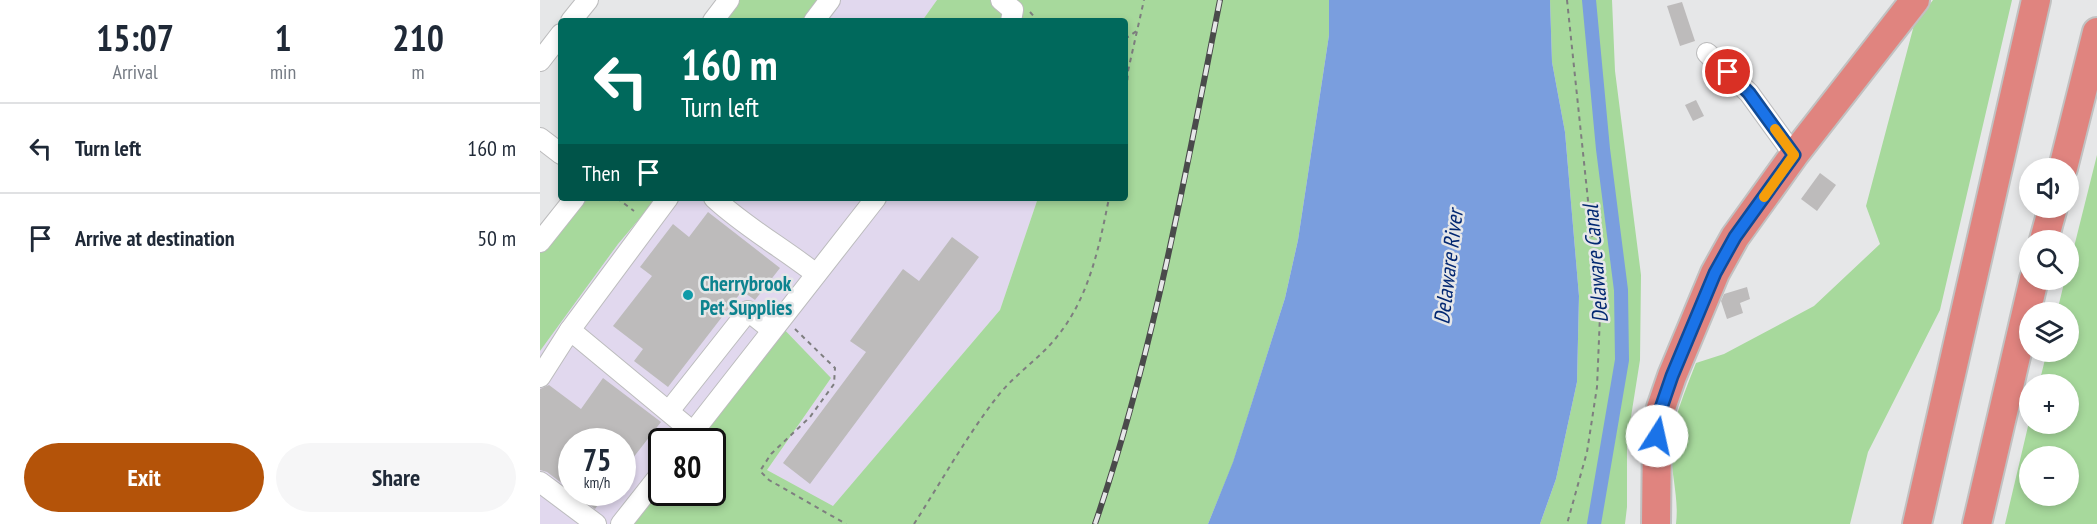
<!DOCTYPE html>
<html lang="en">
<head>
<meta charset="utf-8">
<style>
	:root { --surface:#fff; --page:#f6f6f7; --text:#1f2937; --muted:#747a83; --line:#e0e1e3; --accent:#b45309 }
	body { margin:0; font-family:"PT Sans Narrow",sans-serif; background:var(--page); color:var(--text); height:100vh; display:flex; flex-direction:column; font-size:22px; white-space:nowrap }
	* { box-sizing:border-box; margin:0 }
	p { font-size:20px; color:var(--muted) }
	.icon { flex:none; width:33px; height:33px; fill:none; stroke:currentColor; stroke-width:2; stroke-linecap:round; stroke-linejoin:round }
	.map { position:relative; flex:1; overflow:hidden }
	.drawer { display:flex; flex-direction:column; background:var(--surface); width:540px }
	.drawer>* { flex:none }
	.banner { position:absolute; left:18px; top:18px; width:570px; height:183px; border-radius:6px; box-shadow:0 3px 9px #0003; background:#00695c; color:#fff; overflow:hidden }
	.tools { position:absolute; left:1479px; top:158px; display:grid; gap:12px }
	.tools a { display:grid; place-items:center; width:60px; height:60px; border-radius:50%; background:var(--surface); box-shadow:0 3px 9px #0003; font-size:30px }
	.speed { position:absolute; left:18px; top:428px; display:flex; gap:12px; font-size:30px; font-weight:700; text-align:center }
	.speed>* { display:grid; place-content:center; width:78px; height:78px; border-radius:50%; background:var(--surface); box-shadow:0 3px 9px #0003; line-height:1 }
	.speed small { font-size:15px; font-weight:400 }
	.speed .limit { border:3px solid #111; border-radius:9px; background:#fff; color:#111 }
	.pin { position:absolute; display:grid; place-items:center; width:51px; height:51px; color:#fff; margin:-26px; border:3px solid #fff; border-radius:50%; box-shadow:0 2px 6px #0007 }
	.me { position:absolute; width:66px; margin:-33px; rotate:10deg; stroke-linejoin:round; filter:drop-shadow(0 0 4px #0008) }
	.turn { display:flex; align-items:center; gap:21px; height:126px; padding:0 24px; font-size:27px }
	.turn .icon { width:78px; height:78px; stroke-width:2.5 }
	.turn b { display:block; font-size:42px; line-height:51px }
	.then { display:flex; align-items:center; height:57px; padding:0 24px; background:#0003; gap:12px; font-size:22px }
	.eta { display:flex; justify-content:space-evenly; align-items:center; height:102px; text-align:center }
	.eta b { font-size:36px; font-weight:700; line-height:42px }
	.action { display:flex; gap:12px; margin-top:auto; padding:12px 24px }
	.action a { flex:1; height:69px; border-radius:36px; background:var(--accent); color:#fff; font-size:24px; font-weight:700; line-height:69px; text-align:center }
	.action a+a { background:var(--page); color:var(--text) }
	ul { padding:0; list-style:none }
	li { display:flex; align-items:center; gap:18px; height:90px; padding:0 24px; border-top:2px solid var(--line) }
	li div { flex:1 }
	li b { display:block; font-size:22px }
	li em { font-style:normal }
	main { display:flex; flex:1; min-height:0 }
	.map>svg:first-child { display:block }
</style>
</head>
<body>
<main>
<section class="drawer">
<div class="eta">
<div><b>15:07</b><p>Arrival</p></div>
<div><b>1</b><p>min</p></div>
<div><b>210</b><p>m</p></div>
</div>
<ul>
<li><svg class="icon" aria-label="left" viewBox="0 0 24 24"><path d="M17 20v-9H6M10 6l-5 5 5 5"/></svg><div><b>Turn left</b></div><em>160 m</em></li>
<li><svg class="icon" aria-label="arrive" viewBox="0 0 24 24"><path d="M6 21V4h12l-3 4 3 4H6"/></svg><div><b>Arrive at destination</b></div><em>50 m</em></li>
</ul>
<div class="action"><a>Exit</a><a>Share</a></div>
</section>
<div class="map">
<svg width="1557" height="524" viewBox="0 0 1557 524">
	<rect width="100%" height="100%" fill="#e6e7e8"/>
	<g fill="#e1d8ee" fill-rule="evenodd">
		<path d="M 282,0 L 397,0 L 382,21 L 265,21 Z"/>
		<path d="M 117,198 L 498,198 L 460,310 L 293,507 L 227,470 L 291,378 L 146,441 L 122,441 L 121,473 L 82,524 L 0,524 L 0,351 L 78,244 ZM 32,441 L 82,441 L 82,492 L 32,492 Z"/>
	</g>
	<g fill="#a7d99c" fill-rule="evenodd">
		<path d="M 194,0 L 282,0 L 265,21 L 178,21 Z"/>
		<path d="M 397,0 L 789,0 L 789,35 L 758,240 L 745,298 L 693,463 L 668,524 L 82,524 L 121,473 L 122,492 L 172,492 L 172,441 L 146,441 L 237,322 L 291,378 L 227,470 L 293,506 L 460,310 L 498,198 L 585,198 L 585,21 L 382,21 Z"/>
		<path d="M 1010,0 L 1072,0 L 1075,71 L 1101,275 L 1100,360 L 1087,442 L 1087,507 L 1085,524 L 1000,524 L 1016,479 L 1037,382 L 1039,296 L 1025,132 L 1012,62 Z"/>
		<path d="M 1393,0 L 1472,0 L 1400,310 L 1328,452 L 1310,524 L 1136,524 C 1139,500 1132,477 1131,453 C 1130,425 1146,389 1156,363 L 1184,354 L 1274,306 L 1340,244 L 1326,206 L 1374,25 Z"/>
		<path d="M 1557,155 L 1557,524 L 1465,524 L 1489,422 L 1528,423 L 1528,384 L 1499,384 L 1507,351 L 1528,351 L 1528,312 L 1517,312 L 1525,279 L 1528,279 L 1529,267 ZM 1490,456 L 1528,456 L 1528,495 L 1490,495 Z"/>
		<path d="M 39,198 L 117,198 L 78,244 L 0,351 L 0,247 Z"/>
	</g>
	<path fill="#7a9ede" d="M 789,0 L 1010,0 L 1012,62 L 1025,132 L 1039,296 L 1037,382 L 1016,479 L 1000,524 L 668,524 L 693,462 L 745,298 L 758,240 L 789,35 Z"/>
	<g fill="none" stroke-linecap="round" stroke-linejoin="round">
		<path stroke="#7a9ede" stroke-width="14" d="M 1049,0 L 1063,149 L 1081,290 L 1082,360 L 1054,524"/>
	</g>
	<g fill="#bdbbbb">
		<path d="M 1142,2 L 1155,41 L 1140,46 L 1127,6 Z"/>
		<path d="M 1156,100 L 1164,116 L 1153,121 L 1145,105 Z"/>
		<path d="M 1280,173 L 1296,185 L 1277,211 L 1261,199 Z"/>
		<path d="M 168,212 L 240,268 L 215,300 L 202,291 L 128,387 L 94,361 L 103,349 L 73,326 L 112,276 L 100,267 L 133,224 L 149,237 Z"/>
		<path d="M 412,237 L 439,257 L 270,484 L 243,463 L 326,352 L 310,341 L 363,269 L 379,281 Z"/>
		<path d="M 1207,287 L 1210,299 L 1200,303 L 1203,313 L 1187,319 L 1181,301 L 1184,294 Z"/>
		<path d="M 63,378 L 121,422 L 82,472 L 82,441 L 32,441 L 32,491 L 7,472 L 0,470 L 0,389 L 9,385 L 41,409 Z"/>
		<path d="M 33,492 L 68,492 L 55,509 Z"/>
	</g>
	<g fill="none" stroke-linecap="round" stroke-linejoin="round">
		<g stroke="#bcbcbd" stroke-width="22">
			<g id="minor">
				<path d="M 461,0 L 473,10 L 471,21"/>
				<path d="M 31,21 L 48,0"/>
				<path d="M 173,21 L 189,0"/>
				<path d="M 274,21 L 290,0"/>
				<path d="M 1167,53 L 1209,93 L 1254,155"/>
				<path d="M 0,61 L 21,34"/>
				<path d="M 0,138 L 21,154"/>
				<path d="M 174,198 C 205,227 243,248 276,274"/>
				<path d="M 0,242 L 35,198"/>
				<path d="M 30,330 L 128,198"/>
				<path d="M 0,377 L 30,330 L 153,432"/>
				<path d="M 129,411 L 208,311 L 232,330"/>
				<path d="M 146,441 L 336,198"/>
				<path d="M 0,482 L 56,524"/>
				<path d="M 81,524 L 122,472"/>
			</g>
		</g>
		<g stroke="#c1c1c1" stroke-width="32">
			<g id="highway">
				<path d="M 1523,168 L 1557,32"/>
				<path d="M 1504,240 L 1513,207"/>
				<path d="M 1116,524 L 1117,436 L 1121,408 L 1132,376 L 1175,273 L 1195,237 L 1254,155 L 1375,0"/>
				<path d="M 1377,524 L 1496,0"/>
				<path d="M 1437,524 L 1494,279"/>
			</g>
		</g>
		<g stroke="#7e7e7f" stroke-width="2" stroke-dasharray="4.5 4.5" stroke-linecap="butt">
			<path d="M 1027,0 L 1060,315 L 1057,387 L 1047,452 L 1027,524"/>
			<path d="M 490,12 L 498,21"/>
			<path d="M 585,39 L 598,30"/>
			<path d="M 585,68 L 588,71 L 585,114"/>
			<path d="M 588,71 L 604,0"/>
			<path d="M 77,198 L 94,211"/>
			<path d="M 255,329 L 295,368 L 294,384 L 270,417 L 231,454 L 220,471 L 229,480 L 306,524"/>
			<path d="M 374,524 C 401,482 426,437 457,397 C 474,375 498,360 516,338 C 549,298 559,248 569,198"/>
		</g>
		<use href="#minor" stroke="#fff" stroke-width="20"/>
		<use href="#highway" stroke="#e0847f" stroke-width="28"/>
		<g stroke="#4a4a4b" stroke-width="6">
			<path id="rail" d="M 555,524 C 613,355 645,176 680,0"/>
		</g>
		<use href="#rail" stroke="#e6e7e8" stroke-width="4" stroke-dasharray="11" stroke-linecap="butt"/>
	</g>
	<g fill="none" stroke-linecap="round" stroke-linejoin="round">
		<g stroke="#114b97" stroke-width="15">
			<path id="route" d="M 1117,436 L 1121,408 L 1132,376 L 1175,273 L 1195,237 L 1254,155 L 1209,93 L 1188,72"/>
		</g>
		<use href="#route" stroke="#1a73e8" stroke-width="10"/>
		<path stroke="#f59e0b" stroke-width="10" d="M 1224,197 L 1254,155 L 1235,129"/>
	</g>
	<circle fill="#0f9aa8" stroke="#e6e7e8" stroke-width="2" cx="148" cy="295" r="6"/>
	<g text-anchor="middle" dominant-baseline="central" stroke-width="5" stroke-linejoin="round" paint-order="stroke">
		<g font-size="21" font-weight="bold" fill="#0d838f" stroke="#e6e7e8" text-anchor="start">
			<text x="160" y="283">Cherrybrook<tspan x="160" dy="24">Pet Supplies</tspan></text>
		</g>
		<g font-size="22" font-style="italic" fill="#022771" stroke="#e6e7e8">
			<text transform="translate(1055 264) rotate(-95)">Delaware Canal</text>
			<text transform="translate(908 267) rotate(-83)">Delaware River</text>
		</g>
	</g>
</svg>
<div class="tools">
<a><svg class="icon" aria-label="sound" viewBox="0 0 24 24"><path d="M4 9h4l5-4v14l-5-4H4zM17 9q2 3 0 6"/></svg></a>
<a><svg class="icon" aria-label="search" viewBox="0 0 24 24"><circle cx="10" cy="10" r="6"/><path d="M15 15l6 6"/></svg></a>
<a><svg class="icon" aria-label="layers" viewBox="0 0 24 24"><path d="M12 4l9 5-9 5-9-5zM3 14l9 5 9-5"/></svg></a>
<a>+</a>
<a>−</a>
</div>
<div class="speed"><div>75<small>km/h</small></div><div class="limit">80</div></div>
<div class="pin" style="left:1188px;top:72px;background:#d93025"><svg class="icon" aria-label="arrive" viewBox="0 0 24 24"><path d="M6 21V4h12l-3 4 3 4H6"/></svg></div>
<svg class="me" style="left:1117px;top:436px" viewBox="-20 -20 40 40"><circle r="19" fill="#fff"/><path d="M0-13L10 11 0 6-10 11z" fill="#1a73e8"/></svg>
<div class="banner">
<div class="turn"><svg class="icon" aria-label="left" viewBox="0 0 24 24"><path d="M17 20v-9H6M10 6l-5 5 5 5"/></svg><div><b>160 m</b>Turn left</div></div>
<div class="then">Then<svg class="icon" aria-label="arrive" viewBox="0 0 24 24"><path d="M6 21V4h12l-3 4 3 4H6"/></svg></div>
</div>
</div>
</main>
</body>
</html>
